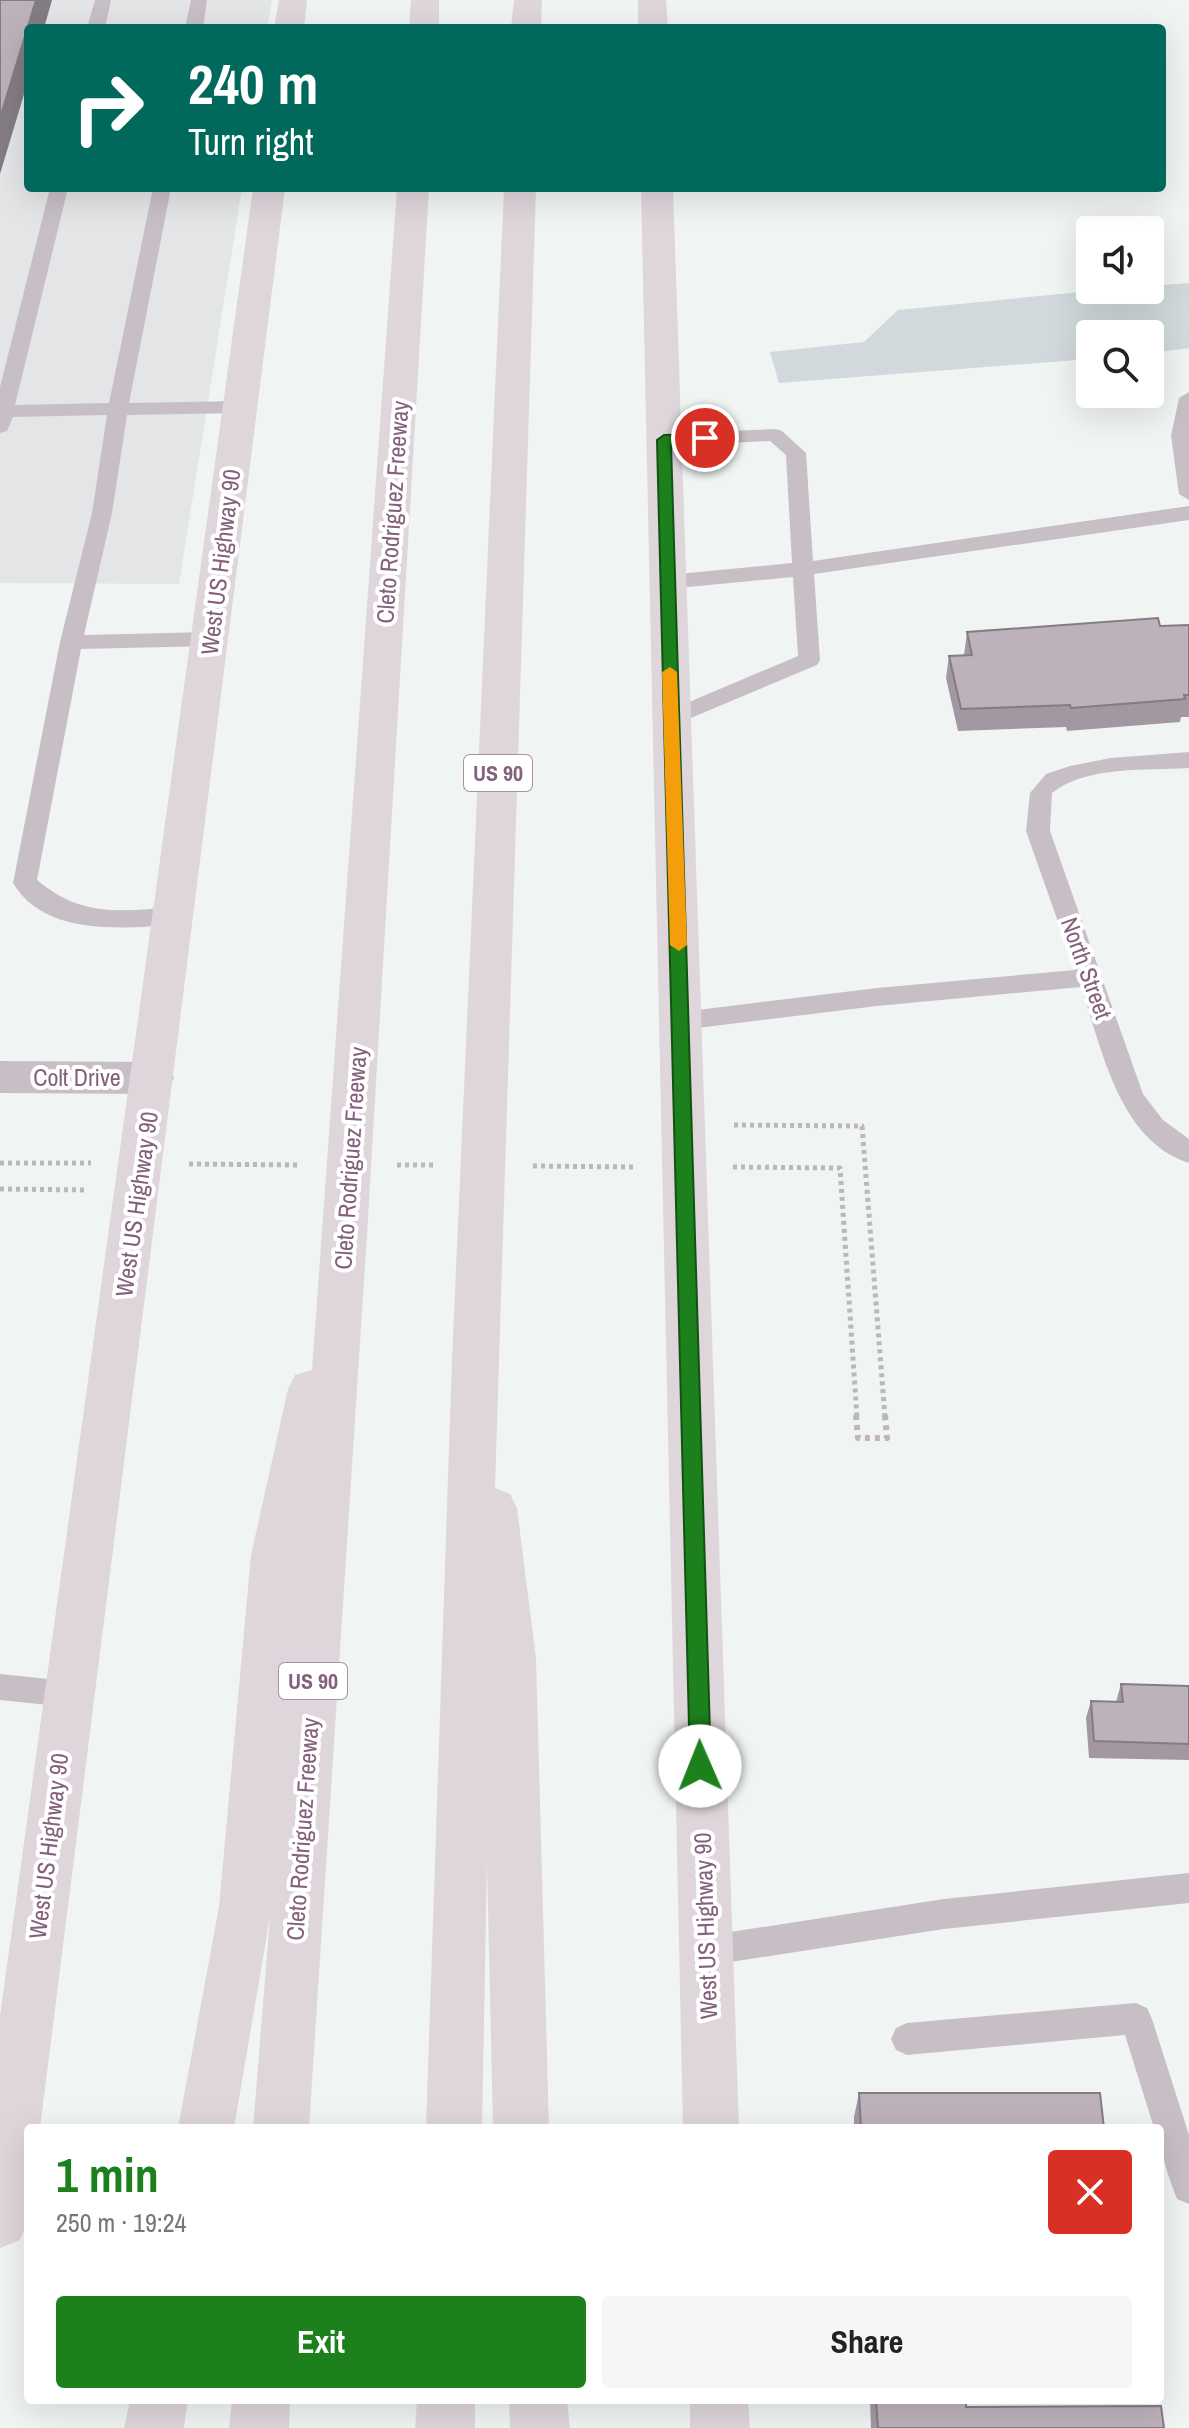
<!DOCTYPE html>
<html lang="en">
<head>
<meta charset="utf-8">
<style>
	:root { --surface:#fff; --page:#f6f6f6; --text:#222; --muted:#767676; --accent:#1c801d }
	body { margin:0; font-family:"Archivo Narrow",sans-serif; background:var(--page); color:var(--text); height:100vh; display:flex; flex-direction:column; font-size:30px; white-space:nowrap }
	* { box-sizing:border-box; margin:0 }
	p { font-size:26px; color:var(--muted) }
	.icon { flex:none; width:44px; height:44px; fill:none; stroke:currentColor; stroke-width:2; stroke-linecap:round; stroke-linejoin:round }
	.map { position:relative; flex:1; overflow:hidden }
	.details { position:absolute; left:24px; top:2124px; width:1140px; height:280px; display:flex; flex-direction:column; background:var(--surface); border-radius:8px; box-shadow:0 8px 32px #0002 }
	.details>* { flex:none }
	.hud { position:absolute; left:24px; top:24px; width:1142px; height:168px; border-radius:8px; box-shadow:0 8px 32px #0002; background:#00695c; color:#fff; overflow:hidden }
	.fabs { position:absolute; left:1076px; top:216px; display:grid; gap:16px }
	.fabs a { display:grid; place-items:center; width:88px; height:88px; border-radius:8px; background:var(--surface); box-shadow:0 8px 32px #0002; font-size:40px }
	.pin { position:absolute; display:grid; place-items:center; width:68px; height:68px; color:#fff; margin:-34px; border:4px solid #fff; border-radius:50%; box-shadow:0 2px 8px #0007 }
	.me { position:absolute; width:88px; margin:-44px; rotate:359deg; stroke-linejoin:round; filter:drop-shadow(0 0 6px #0008) }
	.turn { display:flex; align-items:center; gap:28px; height:168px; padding:0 32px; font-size:36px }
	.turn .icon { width:104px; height:104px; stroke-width:2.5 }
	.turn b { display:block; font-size:56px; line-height:68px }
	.round { display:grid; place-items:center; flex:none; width:84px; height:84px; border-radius:8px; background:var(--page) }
	.summary { display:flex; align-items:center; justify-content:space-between; height:136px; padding:0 32px }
	h1 { font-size:48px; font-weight:700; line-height:60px; color:var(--accent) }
	.button { display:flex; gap:16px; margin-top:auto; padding:16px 32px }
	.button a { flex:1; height:92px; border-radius:8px; background:var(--accent); color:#fff; font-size:32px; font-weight:700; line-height:92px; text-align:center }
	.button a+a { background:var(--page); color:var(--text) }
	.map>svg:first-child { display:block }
</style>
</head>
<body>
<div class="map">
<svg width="1189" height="2428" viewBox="0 0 1189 2428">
	<rect width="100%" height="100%" fill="#f0f5f4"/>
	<path fill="#e4e5e6" d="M 0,0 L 272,0 L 267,28 L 28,28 L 28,188 L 242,188 L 179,584 L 0,583 Z"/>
	<path fill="#d1d9dd" d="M 1189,283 L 1189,348 L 1150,353 L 1150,334 L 1090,334 L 1090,359 L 779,383 L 770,352 L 864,342 L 898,310 L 1101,290 L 1150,290 L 1150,286 Z"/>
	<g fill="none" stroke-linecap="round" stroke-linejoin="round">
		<g stroke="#bdb7bc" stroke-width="5" stroke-dasharray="4 4" stroke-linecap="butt">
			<path d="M 734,1125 L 862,1126 L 885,1417"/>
			<path d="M 0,1163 L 91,1163"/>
			<path d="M 189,1164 L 299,1165"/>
			<path d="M 397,1165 L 435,1165"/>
			<path d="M 533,1166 L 635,1167"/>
			<path d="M 733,1167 L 840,1168 L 857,1417"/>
			<path d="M 0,1189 L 88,1190"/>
		</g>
		<path stroke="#bdb7bc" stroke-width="6" stroke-dasharray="5 5" stroke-linecap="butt" d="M 856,1415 L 858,1438 L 887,1438 L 885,1415"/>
		<g fill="#c8bfc6" fill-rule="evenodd">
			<path d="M 95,0 L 111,0 L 105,28 L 87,28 Z"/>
			<path d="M 191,0 L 207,0 L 203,28 L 185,28 Z"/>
			<path d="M 50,188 L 68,188 L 15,405 L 109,403 L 153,188 L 171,188 L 129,403 L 240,401 L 250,407 L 240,413 L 127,415 L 112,513 L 84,635 L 210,632 L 218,634 L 221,639 L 218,644 L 210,646 L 81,649 L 37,880 C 82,918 121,911 175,907 L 183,910 L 187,916 L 183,922 L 175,925 C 123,928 45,937 13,883 L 60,642 L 92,513 L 107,415 L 13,417 L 7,431 L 0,433 L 0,387 Z"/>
			<path d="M 1189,392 L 1189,500 L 1179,494 L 1171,436 L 1179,398 Z"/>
			<path d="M 775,429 L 782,431 L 806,453 L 813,561 L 1189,506 L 1189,520 L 814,574 L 820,660 L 817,665 L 679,723 L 663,723 L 660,718 L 663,713 L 798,656 L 793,577 L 667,589 L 656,582 L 667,575 L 792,563 L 786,455 L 770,441 L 664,446 L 654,440 L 664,434 Z"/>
			<path d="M 1189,752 L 1189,768 C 1147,771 1087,765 1052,793 L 1050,831 L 1143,1094 L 1163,1120 L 1189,1139 L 1189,1163 C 1118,1140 1102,1048 1081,987 L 877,1006 L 681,1030 L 672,1027 L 669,1021 L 672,1015 L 681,1012 L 877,988 L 1075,970 L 1026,831 L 1030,793 L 1046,774 L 1070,766 L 1111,758 Z"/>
			<path d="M 0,1674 L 68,1681 L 78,1685 L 83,1694 L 78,1703 L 68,1707 L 0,1700 Z"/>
			<path d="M 1189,1873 L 1189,1903 L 944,1929 L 705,1966 L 694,1962 L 689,1951 L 694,1940 L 705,1936 L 944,1899 Z"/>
			<path d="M 1136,2003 L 1147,2008 L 1152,2019 L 1189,2135 L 1189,2204 L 1177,2199 C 1168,2176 1160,2153 1160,2128 L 1154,2128 L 1125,2035 L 907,2055 L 896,2050 L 891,2039 L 896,2028 L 907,2023 Z"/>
		</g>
		<path fill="#c8bfc6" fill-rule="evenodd" d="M 0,1061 L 153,1062 L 168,1067 L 174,1078 L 168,1089 L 153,1094 L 0,1093 Z"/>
		<g fill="#dfd6dc" fill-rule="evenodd">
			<path d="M 279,0 L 307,0 L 304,28 L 274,28 Z"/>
			<path d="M 638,0 L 666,0 L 668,28 L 638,28 Z"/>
			<path d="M 253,188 L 285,188 L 40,2128 L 28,2128 L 28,2221 L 20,2240 L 0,2248 L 0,2016 Z"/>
			<path d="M 641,188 L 673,188 L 739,2128 L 683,2128 Z"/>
			<path d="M 690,2400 L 748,2400 L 750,2428 L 690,2428 Z"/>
		</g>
		<g fill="#dfd6dc" fill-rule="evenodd">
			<path d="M 411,0 L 439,0 L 439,28 L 409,28 Z"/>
			<path d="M 514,0 L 542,0 L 541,28 L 511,28 Z"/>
			<path d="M 397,188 L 429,188 L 367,1235 L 309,2128 L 253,2128 L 270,1917 L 234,2128 L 178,2128 L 219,1907 L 251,1555 L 288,1389 L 295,1375 L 312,1370 Z"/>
			<path d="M 504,188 L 536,188 L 495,1488 L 510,1494 L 517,1508 L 536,1658 L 549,2128 L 493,2128 L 487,1864 L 482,2128 L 426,2128 L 452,1359 Z"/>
			<path d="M 130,2400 L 188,2400 L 184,2428 L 124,2428 Z"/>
			<path d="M 232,2400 L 290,2400 L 289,2428 L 229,2428 Z"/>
			<path d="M 417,2400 L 475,2400 L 475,2428 L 415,2428 Z"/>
			<path d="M 509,2400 L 567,2400 L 570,2428 L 510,2428 Z"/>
		</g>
	</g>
	<g fill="#a398a1">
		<path d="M 1189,625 L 1189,717 L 1181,717 L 1180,722 L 1067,731 L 1066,727 L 958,731 L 946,678 L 949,656 L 964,655 L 967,632 Z"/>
		<path d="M 1121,1684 L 1189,1686 L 1189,1760 L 1089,1758 L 1086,1718 L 1091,1701 L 1116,1702 Z"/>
		<path d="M 859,2093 L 1104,2128 L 854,2128 L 854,2117 Z"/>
		<path d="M 870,2400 L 966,2400 L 966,2407 L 1164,2428 L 871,2428 Z"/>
	</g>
	<path fill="#847c83" d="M 36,0 L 52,0 L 44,28 L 28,28 L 28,81 L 0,174 L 0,118 Z"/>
	<g fill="#bdb1bb" stroke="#847c83" stroke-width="2">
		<path d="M 0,0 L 36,0 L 0,118 Z"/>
		<path d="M 1158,618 L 1160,626 L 1189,625 L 1189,695 L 1184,695 L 1185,699 L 1071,708 L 1070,705 L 961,709 L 949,656 L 972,655 L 967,632 Z"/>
		<path d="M 1121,1684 L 1189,1686 L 1189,1744 L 1094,1741 L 1091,1701 L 1123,1702 Z"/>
		<path d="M 859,2093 L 1100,2093 L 1104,2128 L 861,2128 Z"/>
		<path d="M 876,2400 L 966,2400 L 966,2407 L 1161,2406 L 1164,2428 L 878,2428 Z"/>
	</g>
	<path fill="#1c801d" stroke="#125313" stroke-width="2" d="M 705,434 L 710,435 L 710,441 L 671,444 L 711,1766 L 708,1773 L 700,1776 L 693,1773 L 690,1766 L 657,440 L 664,435 Z"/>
	<path fill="#f59e0b" d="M 670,667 L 677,672 L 687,945 L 679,951 L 670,945 L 662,672 Z"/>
	<g text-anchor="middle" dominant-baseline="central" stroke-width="8" stroke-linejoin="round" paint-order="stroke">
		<g fill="#fff" stroke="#a990a3" stroke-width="2">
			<rect x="464" y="755" width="68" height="36" rx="6"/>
			<rect x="279" y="1663" width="68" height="36" rx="6"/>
		</g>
		<g font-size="22" font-weight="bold" fill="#84617c">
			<text x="498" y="773">US 90</text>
			<text x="313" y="1681">US 90</text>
		</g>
		<g font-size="24" fill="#84617c" stroke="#fff">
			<text transform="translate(392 512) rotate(-86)">Cleto Rodriguez Freeway</text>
			<text transform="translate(220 562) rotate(-83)">West US Highway 90</text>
			<text transform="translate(1087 968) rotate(70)">North Street</text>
			<text x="77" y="1077">Colt Drive</text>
			<text transform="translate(350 1158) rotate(-86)">Cleto Rodriguez Freeway</text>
			<text transform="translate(136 1204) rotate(-82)">West US Highway 90</text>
			<text transform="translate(302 1829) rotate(-86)">Cleto Rodriguez Freeway</text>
			<text transform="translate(48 1846) rotate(-83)">West US Highway 90</text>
			<text transform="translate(705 1926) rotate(-92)">West US Highway 90</text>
		</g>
	</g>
</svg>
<div class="fabs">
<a><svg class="icon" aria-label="sound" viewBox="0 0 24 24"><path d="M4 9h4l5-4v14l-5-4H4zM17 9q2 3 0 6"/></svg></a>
<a><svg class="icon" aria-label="search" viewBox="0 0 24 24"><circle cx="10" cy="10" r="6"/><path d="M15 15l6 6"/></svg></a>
</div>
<div class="pin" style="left:705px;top:438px;background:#d93025"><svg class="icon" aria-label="arrive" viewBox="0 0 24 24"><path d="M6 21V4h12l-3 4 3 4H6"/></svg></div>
<svg class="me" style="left:700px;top:1766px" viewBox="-20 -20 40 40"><circle r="19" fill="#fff"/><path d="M0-13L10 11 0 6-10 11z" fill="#1c801d"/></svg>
<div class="hud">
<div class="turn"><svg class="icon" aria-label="right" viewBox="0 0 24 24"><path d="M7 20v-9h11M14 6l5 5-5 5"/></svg><div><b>240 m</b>Turn right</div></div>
</div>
<section class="details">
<div class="summary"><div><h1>1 min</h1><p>250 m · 19:24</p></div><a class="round" style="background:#d93025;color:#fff"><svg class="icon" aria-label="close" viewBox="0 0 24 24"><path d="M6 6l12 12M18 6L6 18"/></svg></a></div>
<div class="button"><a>Exit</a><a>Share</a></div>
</section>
</div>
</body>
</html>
